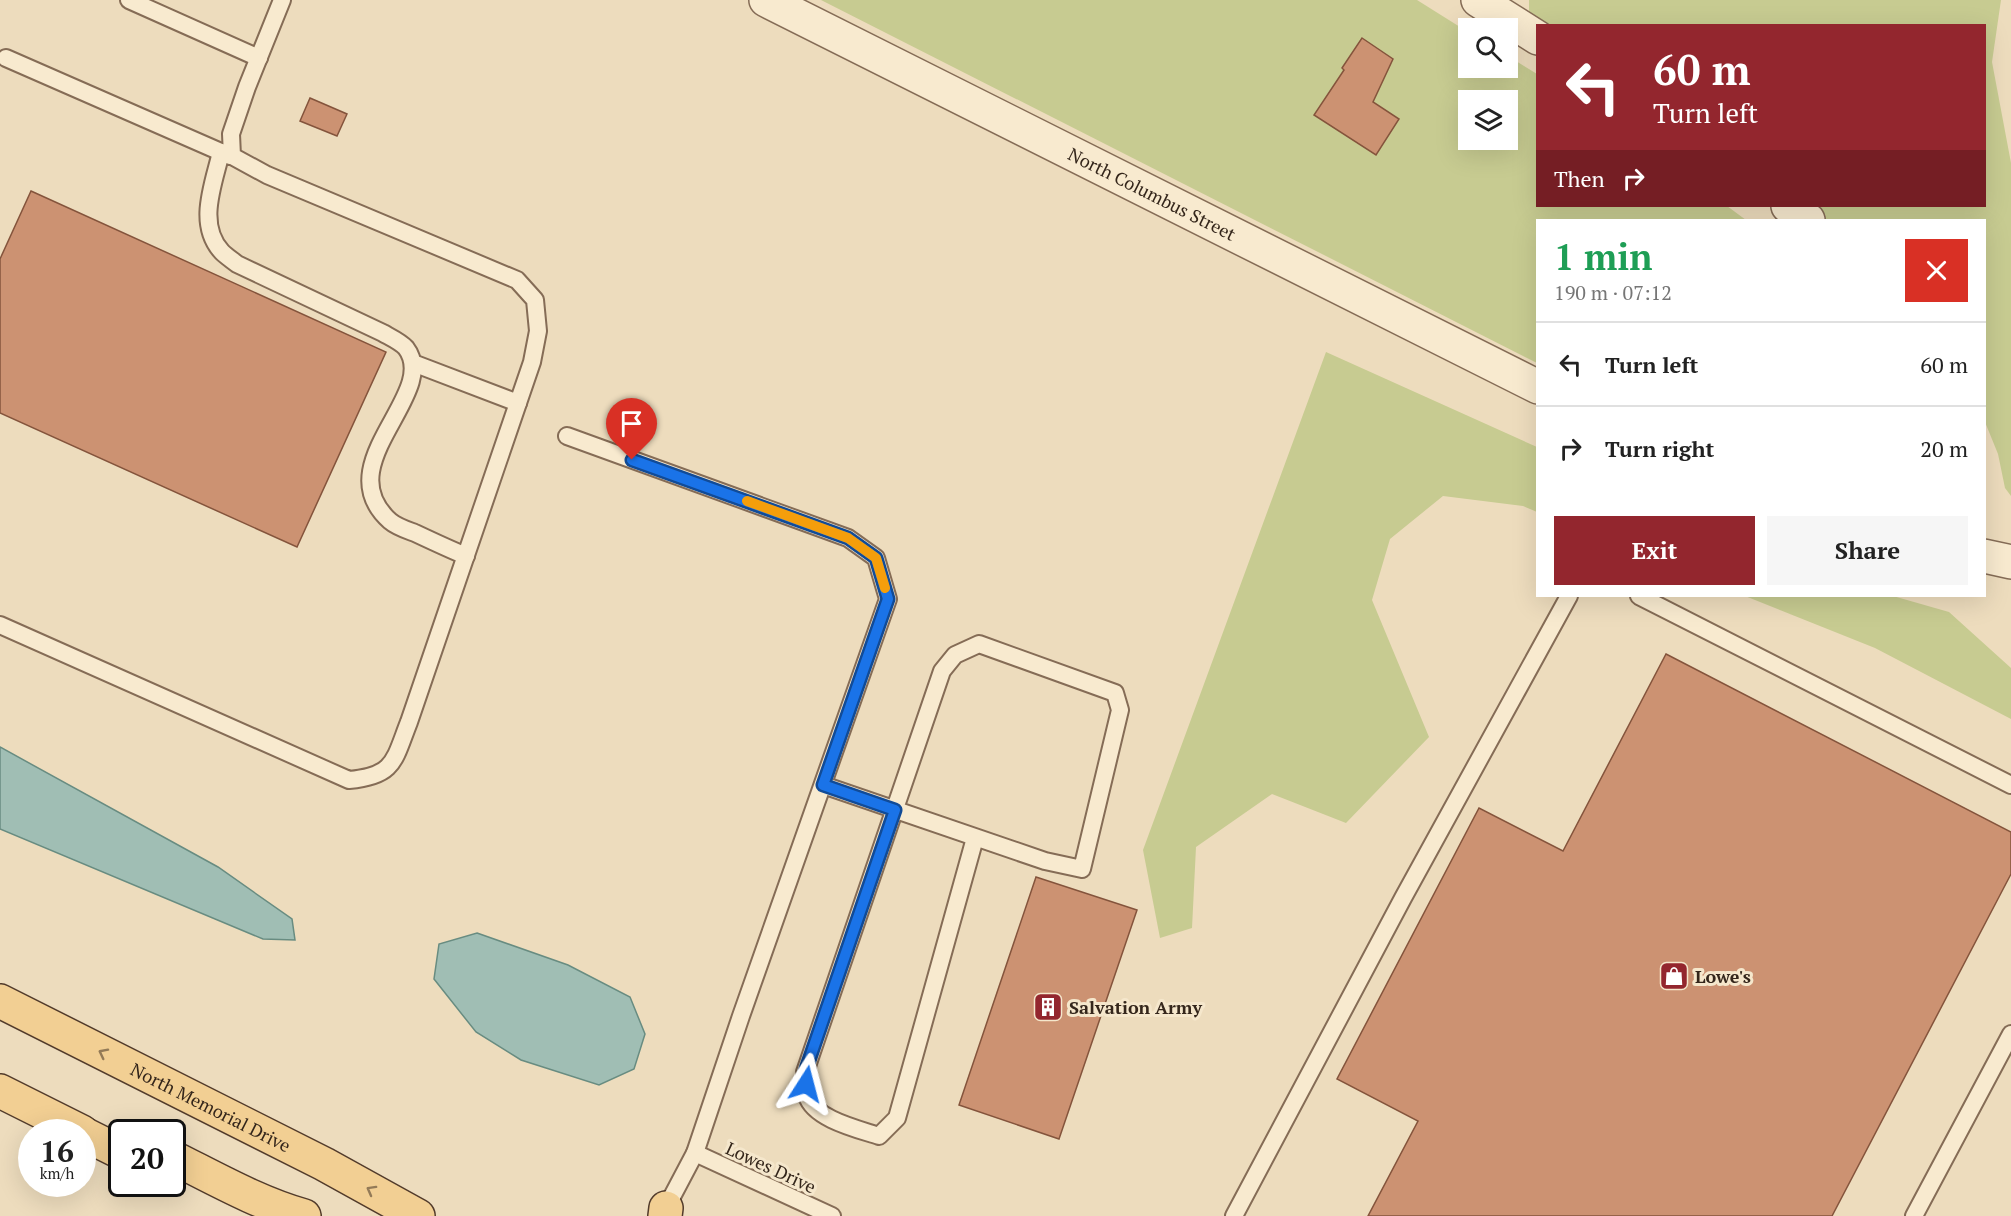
<!DOCTYPE html>
<html lang="en">
<head>
<meta charset="utf-8">
<style>
	:root { --surface:#fff; --page:#f6f6f6; --text:#222; --muted:#767676; --line:#e0e0e0; --accent:#93262e }
	body { margin:0; font-family:"PT Serif",serif; background:var(--page); color:var(--text); height:100vh; display:flex; flex-direction:column; font-size:22px; white-space:nowrap }
	* { box-sizing:border-box; margin:0 }
	p { font-size:20px; color:var(--muted) }
	.icon { flex:none; width:33px; height:33px; fill:none; stroke:currentColor; stroke-width:2; stroke-linecap:round; stroke-linejoin:round }
	.map { position:relative; flex:1; overflow:hidden }
	.details { position:absolute; left:1536px; top:219px; width:450px; height:378px; display:flex; flex-direction:column; background:var(--surface); border-radius:0px; box-shadow:0 6px 24px #0002 }
	.details>* { flex:none }
	.guide { position:absolute; left:1536px; top:24px; width:450px; height:183px; border-radius:0px; box-shadow:0 6px 24px #0002; background:#93262e; color:#fff; overflow:hidden }
	.controls { position:absolute; left:1458px; top:18px; display:grid; gap:12px }
	.controls a { display:grid; place-items:center; width:60px; height:60px; border-radius:0px; background:var(--surface); box-shadow:0 6px 24px #0002; font-size:30px }
	.speed { position:absolute; left:18px; top:1119px; display:flex; gap:12px; font-size:30px; font-weight:700; text-align:center }
	.speed>* { display:grid; place-content:center; width:78px; height:78px; border-radius:50%; background:var(--surface); box-shadow:0 6px 24px #0002; line-height:1 }
	.speed small { font-size:15px; font-weight:400 }
	.speed .limit { border:3px solid #111; border-radius:9px; background:#fff; color:#111 }
	.pin { position:absolute; display:grid; place-items:center; width:51px; height:51px; color:#fff; margin:-62px -26px; border-radius:50% 50% 50% 0; rotate:-45deg; box-shadow:0 0 6px #0007 }
	.pin .icon { rotate:45deg }
	.me { position:absolute; width:66px; margin:-33px; rotate:9deg; stroke-linejoin:round; filter:drop-shadow(0 0 4px #0008) }
	.turn { display:flex; align-items:center; gap:21px; height:126px; padding:0 18px; font-size:27px }
	.turn .icon { width:78px; height:78px; stroke-width:2.5 }
	.turn b { display:block; font-size:42px; line-height:51px }
	.then { display:flex; align-items:center; height:57px; padding:0 18px; background:#0003; gap:12px; font-size:22px }
	.round { display:grid; place-items:center; flex:none; width:63px; height:63px; border-radius:0px; background:var(--page) }
	.headline { display:flex; align-items:center; justify-content:space-between; height:102px; padding:0 18px }
	h1 { font-size:36px; font-weight:600; line-height:45px; color:#1e9e55 }
	.cta { display:flex; gap:12px; margin-top:auto; padding:12px 18px }
	.cta a { flex:1; height:69px; border-radius:0px; background:var(--accent); color:#fff; font-size:24px; font-weight:600; line-height:69px; text-align:center }
	.cta a+a { background:var(--page); color:var(--text) }
	ul { padding:0; list-style:none }
	li { display:flex; align-items:center; gap:18px; height:84px; padding:0 18px; border-top:2px solid var(--line) }
	li div { flex:1 }
	li b { display:block; font-size:22px }
	li em { font-style:normal }
	.map>svg:first-child { display:block }
</style>
</head>
<body>
<div class="map">
<svg width="2011" height="1216" viewBox="0 0 2011 1216">
	<rect width="100%" height="100%" fill="#eddcbd"/>
	<g fill="#c7cb91" fill-rule="evenodd">
		<path d="M 821,0 L 1417,0 L 1468,32 L 1468,68 L 1508,68 L 1508,56 L 1537,74 L 1538,206 L 1727,206 L 1746,220 L 1538,220 L 1537,363 ZM 1468,100 L 1508,100 L 1508,140 L 1468,140 Z"/>
		<path d="M 1529,0 L 2001,0 L 1992,62 L 2011,163 L 2011,496 L 2005,488 L 1998,454 L 1985,422 L 1984,220 L 1825,220 L 1803,206 L 1984,206 L 1984,26 L 1539,25 L 1529,19 Z"/>
		<path d="M 1326,352 L 1537,447 L 1537,512 L 1523,506 L 1443,496 L 1390,539 L 1372,600 L 1429,737 L 1346,823 L 1272,794 L 1196,847 L 1192,928 L 1160,938 L 1143,850 Z"/>
		<path d="M 1745,596 L 1893,596 L 1949,612 L 2011,668 L 2011,719 L 1875,648 Z"/>
	</g>
	<g fill="#a0beb4" stroke="#688c81" stroke-width="1.5">
		<path d="M 0,747 L 218,867 L 292,919 L 295,940 L 263,939 L 0,829 Z"/>
		<path d="M 477,933 L 568,965 L 630,997 L 645,1034 L 634,1069 L 599,1085 L 521,1060 L 476,1032 L 434,979 L 439,944 Z"/>
	</g>
	<g fill="#cc9272" stroke="#84543c" stroke-width="1.5">
		<path d="M 1362,38 L 1393,59 L 1373,102 L 1399,119 L 1376,155 L 1314,115 L 1344,70 L 1342,68 Z"/>
		<path d="M 310,98 L 347,114 L 337,136 L 300,121 Z"/>
		<path d="M 31,191 L 386,352 L 297,547 L 0,413 L 0,259 Z"/>
		<path d="M 1666,654 L 2011,832 L 2011,874 L 1832,1216 L 1368,1216 L 1418,1121 L 1337,1079 L 1479,808 L 1563,851 Z"/>
		<path d="M 1036,877 L 1137,910 L 1059,1139 L 959,1105 Z"/>
	</g>
	<g fill="none" stroke-linecap="round" stroke-linejoin="round">
		<g stroke="#856c56" stroke-width="20">
			<g id="lane">
				<path d="M 129,0 L 259,58"/>
				<path d="M 6,58 L 230,156"/>
				<path d="M 221,152 C 214,183 196,224 222,252 C 226,256 232,260 237,264 L 383,333 C 390,337 401,342 406,348 C 441,394 326,464 390,521 C 397,527 407,530 415,533 C 432,541 449,549 466,556"/>
				<path d="M 413,363 L 518,403"/>
				<path d="M 567,436 L 848,538 L 876,558 L 888,599 L 741,1016 L 695,1153 L 666,1208 L 661,1212"/>
				<path d="M 1639,596 L 2011,785"/>
				<path d="M 0,625 L 349,780 C 395,776 394,760 409,722 L 532,362 L 538,331 L 535,300 L 517,280 L 267,175 L 232,156 L 231,134 L 247,87 L 282,0"/>
				<path d="M 823,785 L 1045,861 L 1082,869 L 1120,710 L 1115,693 L 979,644 L 955,655 L 942,671 L 805,1072 C 806,1079 805,1089 807,1096 C 814,1119 858,1129 879,1136 L 897,1118 L 975,838"/>
				<path d="M 695,1153 L 832,1216"/>
				<path d="M 1234,1216 L 1403,898 L 1569,596"/>
				<path d="M 1914,1216 L 2011,1034"/>
			</g>
		</g>
		<g stroke="#856c56" stroke-width="36">
			<g id="street">
				<path id="s1" d="M 766,0 L 1538,387"/>
				<path d="M 1478,0 L 1538,38"/>
				<path d="M 1788,206 L 1808,220"/>
				<path d="M 1984,556 L 2011,562"/>
			</g>
		</g>
		<g stroke="#523b2b" stroke-width="36">
			<g id="primary">
				<path id="s2" d="M 0,1001 L 324,1164 L 418,1216"/>
				<path d="M 0,1091 L 82,1132"/>
				<path d="M 82,1133 L 122,1153"/>
				<path d="M 172,1157 C 216,1179 258,1203 304,1216"/>
				<path d="M 665,1216 L 666,1208"/>
			</g>
		</g>
		<use href="#lane" stroke="#f8eacf" stroke-width="16"/>
		<use href="#street" stroke="#f8eacf" stroke-width="33"/>
		<use href="#primary" stroke="#f2cf93" stroke-width="33"/>
	</g>
	<defs><path id="oneway-chevron" d="M-2-3.5L2.5 0L-2 3.5" fill="none" stroke-width="1.6" stroke-linecap="round" stroke-linejoin="round" transform="scale(1.5)"/></defs>
	<g stroke="#937a57">
		<use href="#oneway-chevron" transform="translate(103 1053) rotate(-153)"/>
		<use href="#oneway-chevron" transform="translate(371 1190) rotate(-151)"/>
	</g>
	<g fill="none" stroke-linecap="round" stroke-linejoin="round">
		<g stroke="#114b97" stroke-width="15">
			<path id="route" d="M 632,460 L 848,538 L 876,558 L 888,599 L 823,785 L 895,810 L 805,1072 L 806,1084"/>
		</g>
		<use href="#route" stroke="#1a73e8" stroke-width="10"/>
		<path stroke="#f59e0b" stroke-width="10" d="M 747,501 L 848,538 L 876,558 L 885,588"/>
	</g>
	<defs>
		<g id="shop-square" transform="scale(1.5)"><rect x="-9" y="-9" width="18" height="18" rx="4" fill="#93262e" stroke="#f5e7cc"/><path d="M-5-2.5h2.3a2.7 3.5 0 0 1 5.4 0H5L5.5 6h-11ZM-1.5-2.5h3a1.5 2.3 0 0 0-3 0Z" fill="#fff"/></g>
		<g id="building-square" transform="scale(1.5)"><rect x="-9" y="-9" width="18" height="18" rx="4" fill="#93262e" stroke="#f5e7cc"/><path d="M-4-6H4V6H1V3H-1V6H-4ZM-2.5-4.3h1.7v1.8h-1.7ZM.8-4.3h1.7v1.8H.8ZM-2.5-1h1.7V.8h-1.7ZM.8-1h1.7V.8H.8Z" fill="#fff"/></g>
	</defs>
	<g fill-rule="evenodd">
		<use href="#shop-square" x="1674" y="976"/>
		<use href="#building-square" x="1048" y="1007"/>
	</g>
	<g text-anchor="middle" dominant-baseline="central" stroke-width="6" stroke-linejoin="round" paint-order="stroke">
		<g font-size="18" fill="#34261b" stroke="#f5e7cc">
			<text stroke="none"><textPath href="#s1" startOffset="432">North Columbus Street</textPath></text>
			<text stroke="none"><textPath href="#s2" startOffset="236">North Memorial Drive</textPath></text>
			<text transform="translate(771 1167) rotate(25)">Lowes Drive</text>
		</g>
		<g font-size="18" font-weight="bold" fill="#34261b" stroke="#f5e7cc" text-anchor="start">
			<text x="1695" y="976">Lowe's</text>
			<text x="1069" y="1007">Salvation Army</text>
		</g>
	</g>
</svg>
<div class="controls">
<a><svg class="icon" aria-label="search" viewBox="0 0 24 24"><circle cx="10" cy="10" r="6"/><path d="M15 15l6 6"/></svg></a>
<a><svg class="icon" aria-label="layers" viewBox="0 0 24 24"><path d="M12 4l9 5-9 5-9-5zM3 14l9 5 9-5"/></svg></a>
</div>
<div class="speed"><div>16<small>km/h</small></div><div class="limit">20</div></div>
<div class="pin" style="left:632px;top:460px;background:#d93025"><svg class="icon" aria-label="arrive" viewBox="0 0 24 24"><path d="M6 21V4h12l-3 4 3 4H6"/></svg></div>
<svg class="me" style="left:806px;top:1084px" viewBox="-20 -20 40 40"><path d="M0-17L14 15 0 8-14 15z" fill="#1a73e8" stroke="#fff" stroke-width="4"/></svg>
<div class="guide">
<div class="turn"><svg class="icon" aria-label="left" viewBox="0 0 24 24"><path d="M17 20v-9H6M10 6l-5 5 5 5"/></svg><div><b>60 m</b>Turn left</div></div>
<div class="then">Then<svg class="icon" aria-label="right" viewBox="0 0 24 24"><path d="M7 20v-9h11M14 6l5 5-5 5"/></svg></div>
</div>
<section class="details">
<div class="headline"><div><h1>1 min</h1><p>190 m · 07:12</p></div><a class="round" style="background:#d93025;color:#fff"><svg class="icon" aria-label="close" viewBox="0 0 24 24"><path d="M6 6l12 12M18 6L6 18"/></svg></a></div>
<ul>
<li><svg class="icon" aria-label="left" viewBox="0 0 24 24"><path d="M17 20v-9H6M10 6l-5 5 5 5"/></svg><div><b>Turn left</b></div><em>60 m</em></li>
<li><svg class="icon" aria-label="right" viewBox="0 0 24 24"><path d="M7 20v-9h11M14 6l5 5-5 5"/></svg><div><b>Turn right</b></div><em>20 m</em></li>
</ul>
<div class="cta"><a>Exit</a><a>Share</a></div>
</section>
</div>
</body>
</html>
